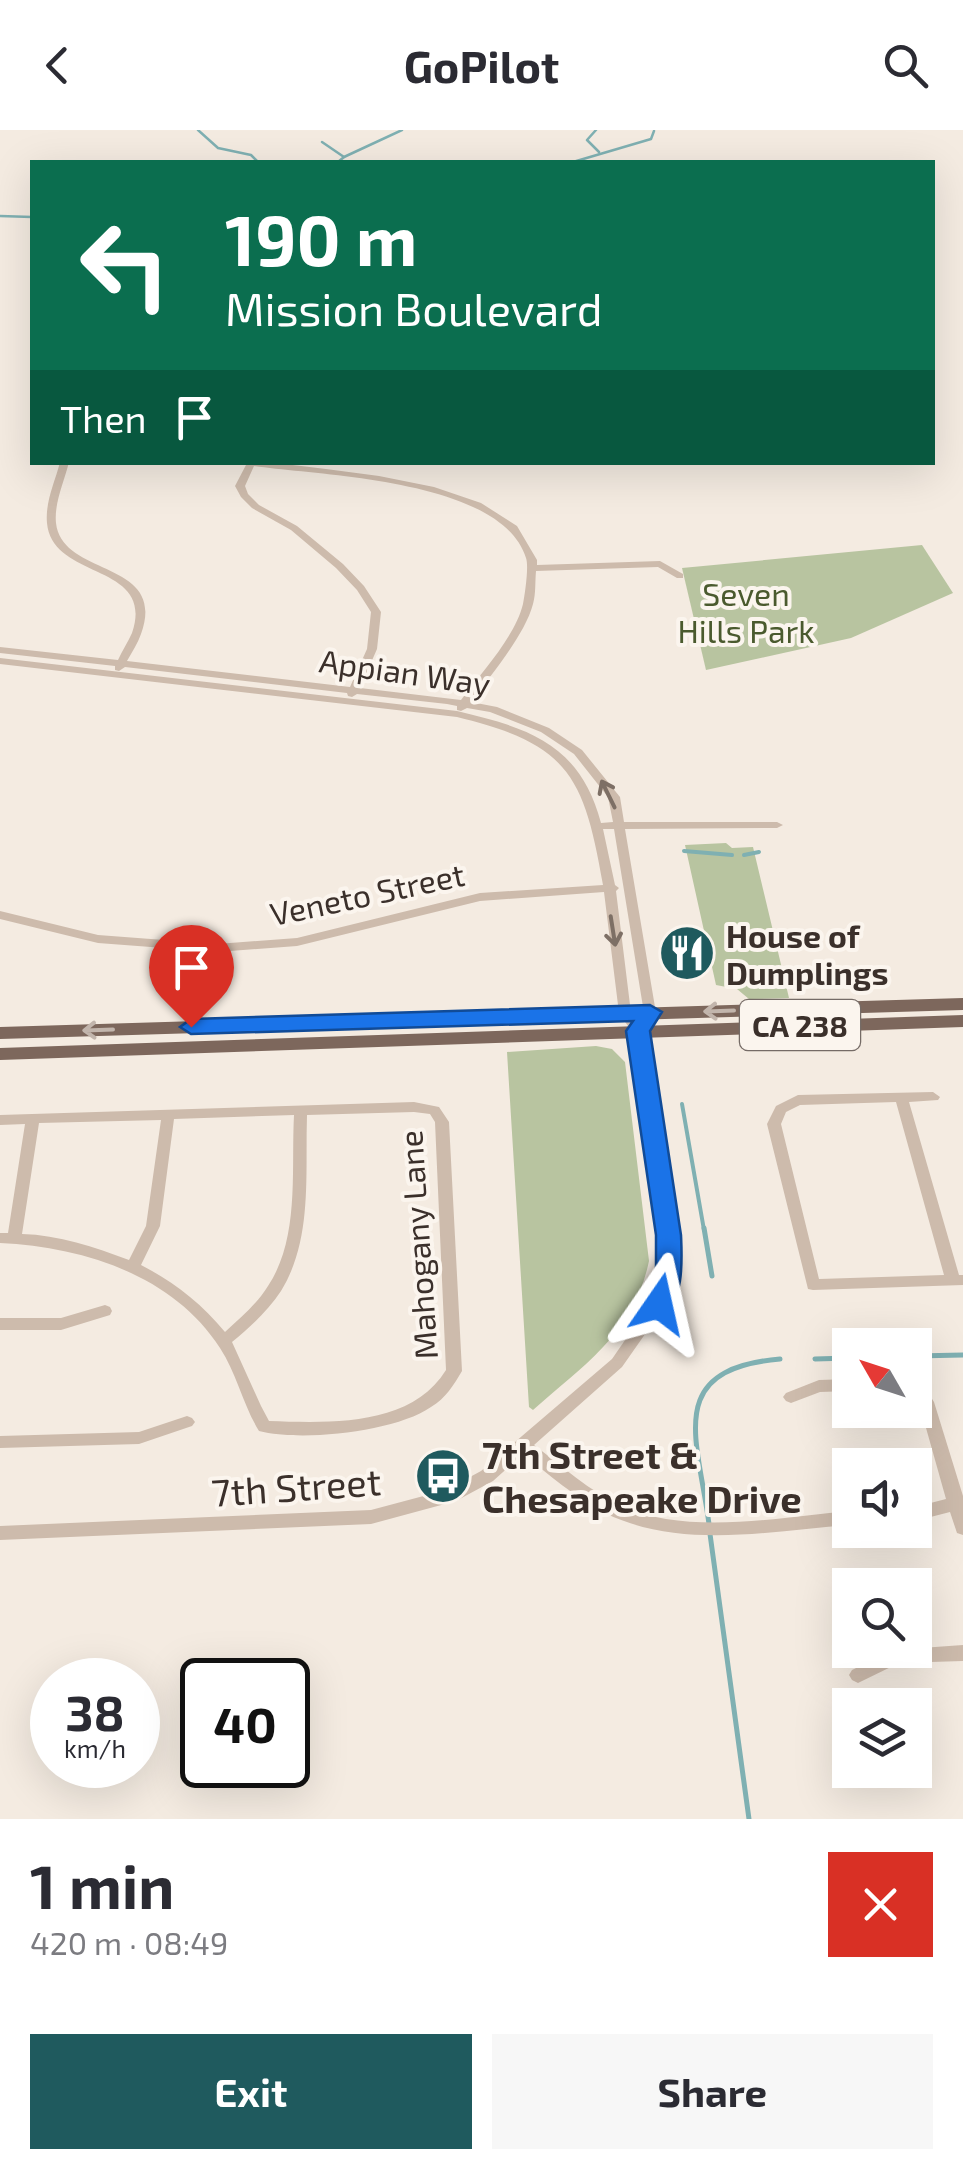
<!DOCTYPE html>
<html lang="en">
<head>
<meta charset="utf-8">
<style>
	:root { --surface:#fff; --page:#f7f7f7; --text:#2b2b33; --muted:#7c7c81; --accent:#1f5a5e }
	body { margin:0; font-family:"Exo 2",sans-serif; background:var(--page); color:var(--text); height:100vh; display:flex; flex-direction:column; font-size:38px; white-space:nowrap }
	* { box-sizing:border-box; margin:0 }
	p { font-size:32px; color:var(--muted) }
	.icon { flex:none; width:55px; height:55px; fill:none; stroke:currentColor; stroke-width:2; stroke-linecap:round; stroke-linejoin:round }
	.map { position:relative; height:1689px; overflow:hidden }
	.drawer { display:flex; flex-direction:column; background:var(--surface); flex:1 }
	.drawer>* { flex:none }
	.hud { position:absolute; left:30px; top:30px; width:905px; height:305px; border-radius:0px; box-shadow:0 10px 40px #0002; background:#0b6e4f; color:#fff; overflow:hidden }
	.needle { width:65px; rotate:309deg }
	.fabs { position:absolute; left:832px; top:1198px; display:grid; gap:20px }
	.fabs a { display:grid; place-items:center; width:100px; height:100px; border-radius:0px; background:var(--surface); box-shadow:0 10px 40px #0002; font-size:50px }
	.speed { position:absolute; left:30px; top:1528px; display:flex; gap:20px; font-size:50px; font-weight:700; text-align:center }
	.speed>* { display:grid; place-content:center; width:130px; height:130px; border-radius:50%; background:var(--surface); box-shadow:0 10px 40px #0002; line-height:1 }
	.speed small { font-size:25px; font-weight:400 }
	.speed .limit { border:5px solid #111; border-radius:15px; background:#fff; color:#111 }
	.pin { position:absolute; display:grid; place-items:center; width:85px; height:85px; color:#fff; margin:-102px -42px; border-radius:50% 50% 50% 0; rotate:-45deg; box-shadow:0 0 10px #0007 }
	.pin .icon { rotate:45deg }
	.me { position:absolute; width:110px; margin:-55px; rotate:11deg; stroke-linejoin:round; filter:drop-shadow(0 0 8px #0008) }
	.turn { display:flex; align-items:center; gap:35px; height:210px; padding:0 30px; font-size:45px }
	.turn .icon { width:130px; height:130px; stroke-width:2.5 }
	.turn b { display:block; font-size:70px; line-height:85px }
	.then { display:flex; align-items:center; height:95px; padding:0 30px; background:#0003; gap:20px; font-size:38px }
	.round { display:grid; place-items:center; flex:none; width:105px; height:105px; border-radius:0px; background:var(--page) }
	.head { display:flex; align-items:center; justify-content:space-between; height:170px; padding:0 30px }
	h1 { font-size:60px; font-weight:700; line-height:75px }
	.primary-button { display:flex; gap:20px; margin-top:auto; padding:20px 30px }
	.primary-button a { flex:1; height:115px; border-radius:0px; background:var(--accent); color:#fff; font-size:40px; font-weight:700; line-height:115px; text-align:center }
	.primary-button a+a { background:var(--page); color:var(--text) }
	header { display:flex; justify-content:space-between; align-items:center; height:130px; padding:0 30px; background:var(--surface); font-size:45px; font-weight:700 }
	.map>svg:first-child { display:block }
</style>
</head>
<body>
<header><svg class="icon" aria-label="back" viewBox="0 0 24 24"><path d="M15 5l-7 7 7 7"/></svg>GoPilot<svg class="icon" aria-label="search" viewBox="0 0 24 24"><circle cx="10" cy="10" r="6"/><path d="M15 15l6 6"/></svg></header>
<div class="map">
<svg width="963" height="1689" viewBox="0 0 963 1689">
	<rect width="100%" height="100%" fill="#f4ebe1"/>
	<g fill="#b8c4a0">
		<path d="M 922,415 L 953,463 L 851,508 L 706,540 L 682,438 Z"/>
		<path d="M 726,713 L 732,718 L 753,717 L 789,868 L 749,869 L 737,859 L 716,855 L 685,715 Z"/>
		<path d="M 596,916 L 612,919 L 625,932 L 649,1131 C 634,1203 585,1234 533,1280 L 529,1277 L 507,922 Z"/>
	</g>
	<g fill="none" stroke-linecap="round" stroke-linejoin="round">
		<g stroke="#7fb0b2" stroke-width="2.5">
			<path d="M 198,0 L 218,18 L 251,25 L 258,32"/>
			<path d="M 596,0 L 587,10 L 599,22"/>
			<path d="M 322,12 L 344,27 L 338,32"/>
			<path d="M 344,27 L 402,0"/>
			<path d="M 573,32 L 651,9 L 654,1"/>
			<path d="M 0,86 L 32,87"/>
		</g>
		<g stroke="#7fb0b2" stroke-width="4">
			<path d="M 684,721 L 732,725"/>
			<path d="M 744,725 L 759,722"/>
			<path d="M 682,974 L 704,1100"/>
		</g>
		<g stroke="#7fb0b2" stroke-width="5">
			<path d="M 704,1098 L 712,1146"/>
			<path d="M 915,1226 L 963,1225"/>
			<path d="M 815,1229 L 850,1228"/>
			<path d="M 709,1394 C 698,1309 663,1239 780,1229"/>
			<path d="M 710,1404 L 749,1689"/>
		</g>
		<g fill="#cdbbac" fill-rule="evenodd">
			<path d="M 60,332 L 69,332 C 64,352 54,373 56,393 C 62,448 168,429 141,504 C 138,513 132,522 127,531 L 350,557 L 367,519 L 371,482 L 357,460 L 336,438 L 291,400 L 252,378 L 241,367 L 235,356 L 246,335 L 241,332 L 268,332 L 326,339 L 379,346 L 434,357 L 481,373 L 517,396 L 537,430 L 537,435 L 660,431 L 683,444 L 683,448 L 677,448 L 658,437 L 536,441 C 535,451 536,464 533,474 C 525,505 490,546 471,572 L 497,577 L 549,598 L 582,620 L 620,667 L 624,692 L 777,692 L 783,695 L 777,698 L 625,699 L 656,883 L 644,901 L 675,1105 L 676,1139 L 664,1177 L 622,1237 L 534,1315 C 562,1336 589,1361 622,1376 C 688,1406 780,1387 850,1381 L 850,1395 C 770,1401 680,1420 605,1383 C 575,1367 549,1345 523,1324 L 493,1351 L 456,1371 L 371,1394 L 0,1410 L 0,1396 L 371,1380 L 446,1360 L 481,1341 L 612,1229 L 652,1171 L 662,1139 L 661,1105 L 635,916 L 632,902 L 619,883 L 604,762 L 480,771 L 297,816 L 217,822 L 98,813 L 0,789 L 0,781 L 98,805 L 217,814 L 297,808 L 480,763 L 603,755 C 584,646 569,614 457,587 L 0,534 L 0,528 L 457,581 C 529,598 580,614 601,693 L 613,692 L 608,667 L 574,624 L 541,602 L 490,582 L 467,578 L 461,581 L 457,580 L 457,576 L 447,574 L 357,564 L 352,567 L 348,566 L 347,563 L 125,537 L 119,541 L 115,540 L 115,536 L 0,523 L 0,517 L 118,530 C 122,521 128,512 132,503 C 156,432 52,451 47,393 C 45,372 55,352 60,332 ZM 254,336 C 323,346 501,349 526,428 C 529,436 525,464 523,474 C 515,507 481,543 461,570 L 360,558 L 377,519 L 381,482 L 364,456 L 343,434 L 297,396 L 259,375 L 248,364 L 245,356 ZM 603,699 L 614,699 L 644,883 L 638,891 L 631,883 L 616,761 L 619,758 L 615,755 Z"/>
			<path d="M 933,962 L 940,967 L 938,970 L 909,972 L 959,1145 L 963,1145 L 963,1155 L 813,1160 L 808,1159 L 767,994 L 776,976 L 798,965 ZM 896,972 L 944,1145 L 819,1149 L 781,994 L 786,982 L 800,975 Z"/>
			<path d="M 414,972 L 439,977 L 449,992 L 462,1241 C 453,1256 446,1268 431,1277 C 395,1302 301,1312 259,1301 C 243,1275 237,1244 220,1218 C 173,1145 83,1117 0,1113 L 0,1103 L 8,1103 L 25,994 L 0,995 L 0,985 ZM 414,982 L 430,984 L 435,992 L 446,1240 C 411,1297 329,1293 269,1291 L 261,1276 L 232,1212 C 250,1197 268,1181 281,1161 C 313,1109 305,1044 307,985 ZM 294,985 C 291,1040 300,1108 268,1156 C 257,1174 240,1188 225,1202 C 201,1173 174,1152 141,1135 L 160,1096 L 174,989 ZM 161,990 L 146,1096 L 129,1130 C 94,1117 59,1105 22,1104 L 39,993 Z"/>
			<path d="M 105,1175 L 110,1177 L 112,1181 L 110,1185 L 61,1200 L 0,1200 L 0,1188 L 61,1188 Z"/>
			<path d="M 915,1248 L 920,1250 L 934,1272 L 963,1366 L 963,1405 L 957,1403 L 950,1382 L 915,1391 L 915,1377 L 946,1369 L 919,1273 L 915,1267 Z"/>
			<path d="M 850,1249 L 850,1261 L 820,1262 L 791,1273 L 786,1271 L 783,1267 L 786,1263 L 819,1250 Z"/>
			<path d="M 187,1286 L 192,1288 L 195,1292 L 192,1296 L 139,1314 L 0,1318 L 0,1306 L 139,1302 Z"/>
			<path d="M 963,1515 L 963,1531 L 899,1533 L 858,1553 L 852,1550 L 849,1545 L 852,1540 L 893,1520 Z"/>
		</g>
		<g fill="#7d675c" fill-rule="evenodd">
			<path d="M 963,868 L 963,880 L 0,909 L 0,897 Z"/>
			<path d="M 963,885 L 963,897 L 0,930 L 0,918 Z"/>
		</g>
	</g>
	<defs><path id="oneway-shaft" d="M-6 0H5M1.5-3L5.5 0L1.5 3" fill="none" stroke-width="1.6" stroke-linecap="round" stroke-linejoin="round" transform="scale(2.5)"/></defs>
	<g stroke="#7d6f65">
		<use href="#oneway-shaft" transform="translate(608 664) rotate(-116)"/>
		<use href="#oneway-shaft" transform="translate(613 801) rotate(81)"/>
	</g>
	<g stroke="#c2b5ac">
		<use href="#oneway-shaft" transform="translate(719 881) rotate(178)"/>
		<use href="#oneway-shaft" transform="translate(98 900) rotate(178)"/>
	</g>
	<path fill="#1a73e8" stroke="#114b97" stroke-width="2.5" d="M 650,875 L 662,882 L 650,901 L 681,1105 C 682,1128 685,1175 659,1184 L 646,1174 L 656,1139 L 656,1105 L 626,901 L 633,891 L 191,904 L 180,897 L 191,889 Z"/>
	<defs>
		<g id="restaurant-disc" transform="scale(2.875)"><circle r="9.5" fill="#1f5a5e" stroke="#fbf5ee"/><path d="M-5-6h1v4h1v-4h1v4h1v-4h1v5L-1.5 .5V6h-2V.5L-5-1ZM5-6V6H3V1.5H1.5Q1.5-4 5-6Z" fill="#fff"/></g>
		<g id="bus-disc" transform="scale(2.875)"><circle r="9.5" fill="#1f5a5e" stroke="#fbf5ee"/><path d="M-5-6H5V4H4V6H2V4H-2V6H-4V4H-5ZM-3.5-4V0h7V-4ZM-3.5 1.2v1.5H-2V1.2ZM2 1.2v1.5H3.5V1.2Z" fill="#fff"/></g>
	</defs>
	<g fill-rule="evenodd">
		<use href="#restaurant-disc" x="687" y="823"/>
		<use href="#bus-disc" x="443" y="1346"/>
	</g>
	<g text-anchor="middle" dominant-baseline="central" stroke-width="8" stroke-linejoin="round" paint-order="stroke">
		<rect fill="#fbf5ee" stroke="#756b66" stroke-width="2.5" x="740" y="870" width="120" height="50" rx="8"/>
		<g font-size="30" font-weight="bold" fill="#3b302b">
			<text x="800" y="895">CA 238</text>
		</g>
		<g font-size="32" fill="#4a5a2e" stroke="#fbf5ee">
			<text x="746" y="463">Seven<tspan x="746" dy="37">Hills Park</tspan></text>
		</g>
		<g font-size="32" fill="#3b302b" stroke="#fbf5ee">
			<text transform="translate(405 541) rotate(8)">Appian Way</text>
			<text transform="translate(367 763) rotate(-12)">Veneto Street</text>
			<text transform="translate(417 1115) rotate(-94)">Mahogany Lane</text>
		</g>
		<g font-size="32" font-weight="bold" fill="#3b302b" stroke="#fbf5ee" text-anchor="start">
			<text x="726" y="805">House of<tspan x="726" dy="37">Dumplings</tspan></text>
		</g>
		<g font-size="38" font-weight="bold" fill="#3b302b" stroke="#fbf5ee" text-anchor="start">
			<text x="482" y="1324">7th Street &amp;<tspan x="482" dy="44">Chesapeake Drive</tspan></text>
		</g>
		<g font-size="38" fill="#3b302b" stroke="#fbf5ee">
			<text transform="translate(296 1356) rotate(-4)">7th Street</text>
		</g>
	</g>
</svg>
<div class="fabs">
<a><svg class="needle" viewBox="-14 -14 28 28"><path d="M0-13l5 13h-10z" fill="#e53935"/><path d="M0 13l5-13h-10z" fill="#7c7c81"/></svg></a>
<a><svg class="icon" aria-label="sound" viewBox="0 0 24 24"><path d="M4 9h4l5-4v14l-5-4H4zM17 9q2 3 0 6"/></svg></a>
<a><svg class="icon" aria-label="search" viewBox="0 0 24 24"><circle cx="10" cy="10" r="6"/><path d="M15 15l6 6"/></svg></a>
<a><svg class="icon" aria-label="layers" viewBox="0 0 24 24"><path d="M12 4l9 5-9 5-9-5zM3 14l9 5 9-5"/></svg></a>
</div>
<div class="speed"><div>38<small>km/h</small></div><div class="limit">40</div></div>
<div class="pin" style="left:191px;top:897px;background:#d93025"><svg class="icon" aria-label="arrive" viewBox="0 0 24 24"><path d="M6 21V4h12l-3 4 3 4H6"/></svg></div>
<svg class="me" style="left:659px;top:1174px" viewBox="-20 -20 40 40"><path d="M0-17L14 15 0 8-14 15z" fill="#1a73e8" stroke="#fff" stroke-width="4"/></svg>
<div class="hud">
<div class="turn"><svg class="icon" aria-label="left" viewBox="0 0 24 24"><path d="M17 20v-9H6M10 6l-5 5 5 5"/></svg><div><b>190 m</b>Mission Boulevard</div></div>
<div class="then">Then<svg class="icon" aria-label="arrive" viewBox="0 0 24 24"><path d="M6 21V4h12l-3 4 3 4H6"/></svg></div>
</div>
</div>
<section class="drawer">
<div class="head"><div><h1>1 min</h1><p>420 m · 08:49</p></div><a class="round" style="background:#d93025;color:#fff"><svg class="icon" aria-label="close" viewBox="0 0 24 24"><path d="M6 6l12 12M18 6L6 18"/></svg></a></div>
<div class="primary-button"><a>Exit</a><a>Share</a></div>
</section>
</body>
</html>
